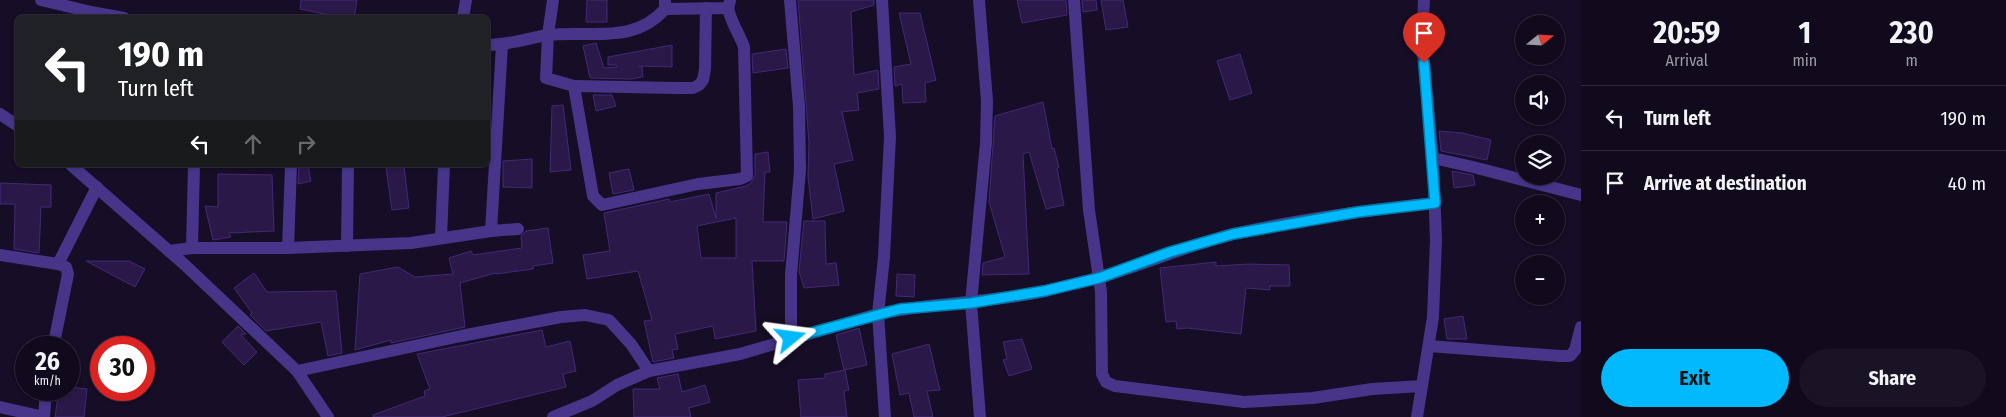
<!DOCTYPE html>
<html lang="en">
<head>
<meta charset="utf-8">
<style>
	:root { --surface:#100a1c; --page:#191325; --text:#f1f3f6; --muted:#9c9aa3; --line:#302b3b; --accent:#00bafd }
	body { margin:0; font-family:"Fira Sans Condensed",sans-serif; background:var(--page); color:var(--text); height:100vh; display:flex; flex-direction:column; font-size:19px; white-space:nowrap }
	* { box-sizing:border-box; margin:0 }
	p { font-size:16px; color:var(--muted) }
	.icon { flex:none; width:28px; height:28px; fill:none; stroke:currentColor; stroke-width:2; stroke-linecap:round; stroke-linejoin:round }
	.map { position:relative; flex:1; overflow:hidden }
	.details { display:flex; flex-direction:column; background:var(--surface); width:425px }
	.details>* { flex:none }
	.top-card { position:absolute; left:15px; top:15px; width:475px; height:152px; border-radius:8px; box-shadow:0 1px 4px #0004,0 0 0 1px var(--line); background:#202124; color:#fff; overflow:hidden }
	.needle { width:32px; rotate:72deg }
	.buttons { position:absolute; left:1515px; top:15px; display:grid; gap:10px }
	.buttons a { display:grid; place-items:center; width:50px; height:50px; border-radius:50%; background:var(--surface); box-shadow:0 1px 4px #0004,0 0 0 1px var(--line); font-size:25px }
	.speed { position:absolute; left:15px; top:336px; display:flex; gap:10px; font-size:25px; font-weight:700; text-align:center }
	.speed>* { display:grid; place-content:center; width:65px; height:65px; border-radius:50%; background:var(--surface); box-shadow:0 1px 4px #0004,0 0 0 1px var(--line); line-height:1 }
	.speed small { font-size:12px; font-weight:400 }
	.speed .limit { border:8px solid #d22; background:#fff; color:#111 }
	.pin { position:absolute; display:grid; place-items:center; width:42px; height:42px; color:#fff; margin:-51px -21px; border-radius:50% 50% 50% 0; rotate:-45deg; box-shadow:0 0 5px #0007 }
	.pin .icon { rotate:45deg }
	.me { position:absolute; width:55px; margin:-28px; rotate:74deg; stroke-linejoin:round; filter:drop-shadow(0 0 4px #0008) }
	.turn { display:flex; align-items:center; gap:18px; height:105px; padding:0 20px; font-size:22px }
	.turn .icon { width:65px; height:65px; stroke-width:2.5 }
	.turn b { display:block; font-size:35px; line-height:42px }
	.lanes { display:flex; align-items:center; height:48px; padding:0 20px; background:#0003; justify-content:center; gap:25px; direction:ltr }
	.lanes .off { opacity:.35 }
	.eta { display:flex; justify-content:space-evenly; align-items:center; height:85px; text-align:center }
	.eta b { font-size:30px; font-weight:700; line-height:35px }
	.button { display:flex; gap:10px; margin-top:auto; padding:10px 20px }
	.button a { flex:1; height:58px; border-radius:30px; background:var(--accent); color:#111; font-size:20px; font-weight:700; line-height:58px; text-align:center }
	.button a+a { background:var(--page); color:var(--text) }
	ul { padding:0; list-style:none }
	li { display:flex; align-items:center; gap:15px; height:65px; padding:0 20px; border-top:1px solid var(--line) }
	li div { flex:1 }
	li b { display:block; font-size:19px }
	li em { font-style:normal }
	main { display:flex; flex:1; min-height:0 }
	.map>svg:first-child { display:block }
</style>
</head>
<body>
<main>
<div class="map">
<svg width="1581" height="417" viewBox="0 0 1581 417">
	<rect width="100%" height="100%" fill="#160d26"/>
	<g fill="#2a1848" stroke="#442876" fill-rule="evenodd">
		<path d="M 301,0 L 357,0 L 354,18 L 344,18 L 300,9 Z"/>
		<path d="M 587,0 L 607,0 L 607,22 L 586,22 Z"/>
		<path d="M 798,0 L 874,0 L 874,5 L 851,12 L 854,75 L 878,70 L 879,89 L 857,93 L 859,110 L 842,112 L 853,160 L 834,164 L 844,211 L 813,219 L 808,177 L 809,143 Z"/>
		<path d="M 1017,0 L 1066,0 L 1067,15 L 1022,23 Z"/>
		<path d="M 1082,0 L 1096,0 L 1097,10 L 1083,12 Z"/>
		<path d="M 1101,0 L 1123,0 L 1128,27 L 1106,30 Z"/>
		<path d="M 899,13 L 920,13 L 936,80 L 925,83 L 926,102 L 903,103 L 902,84 L 895,86 L 894,67 L 911,64 Z"/>
		<path d="M 596,43 L 604,68 L 617,67 L 616,65 L 608,65 L 608,57 L 672,45 L 672,67 L 639,66 L 642,67 L 643,77 L 631,79 L 590,78 L 583,46 Z"/>
		<path d="M 786,49 L 788,68 L 753,73 L 752,54 Z"/>
		<path d="M 1240,54 L 1252,93 L 1230,100 L 1217,61 Z"/>
		<path d="M 593,95 L 612,95 L 616,106 L 596,111 Z"/>
		<path d="M 1043,102 L 1052,149 L 1054,148 L 1059,167 L 1057,168 L 1064,205 L 1046,209 L 1029,152 L 1023,154 L 1029,274 L 982,275 L 983,263 L 1005,257 L 989,202 L 995,116 Z"/>
		<path d="M 563,105 L 571,170 L 550,172 L 552,106 Z"/>
		<path d="M 1439,131 L 1462,133 L 1491,140 L 1487,160 L 1441,151 Z"/>
		<path d="M 768,152 L 770,172 L 765,172 L 763,222 L 787,222 L 784,261 L 752,261 L 756,331 L 715,339 L 713,326 L 675,334 L 678,349 L 672,350 L 674,358 L 653,362 L 644,321 L 652,320 L 638,271 L 587,279 L 583,255 L 610,251 L 604,213 L 669,199 L 670,202 L 709,194 L 716,218 L 716,193 L 746,186 L 751,183 L 755,176 L 755,154 ZM 736,218 L 736,258 L 701,258 L 697,226 Z"/>
		<path d="M 532,159 L 532,188 L 503,187 L 503,161 Z"/>
		<path d="M 299,165 L 308,165 L 311,181 L 298,184 Z"/>
		<path d="M 404,166 L 409,208 L 392,210 L 386,168 Z"/>
		<path d="M 629,169 L 634,190 L 613,194 L 609,173 Z"/>
		<path d="M 1452,171 L 1473,175 L 1475,185 L 1454,188 Z"/>
		<path d="M 218,174 L 272,175 L 274,231 L 229,233 L 231,237 L 213,240 L 205,206 L 218,207 Z"/>
		<path d="M 0,183 L 51,185 L 51,207 L 41,207 L 39,253 L 14,249 L 15,204 L 0,204 Z"/>
		<path d="M 804,221 L 825,221 L 826,264 L 836,263 L 839,285 L 804,288 L 799,271 Z"/>
		<path d="M 548,228 L 553,263 L 533,266 L 533,269 L 496,274 L 495,273 L 460,283 L 465,327 L 391,343 L 391,340 L 355,350 L 360,274 L 398,267 L 415,277 L 453,274 L 449,258 L 471,251 L 473,255 L 522,248 L 521,236 L 526,231 Z"/>
		<path d="M 86,261 L 129,261 L 145,269 L 135,287 Z"/>
		<path d="M 1216,262 L 1216,266 L 1248,264 L 1289,265 L 1290,286 L 1270,286 L 1270,290 L 1246,288 L 1241,334 L 1187,328 L 1177,329 L 1176,321 L 1166,322 L 1160,268 Z"/>
		<path d="M 254,273 L 267,292 L 336,291 L 342,353 L 328,356 L 321,322 L 266,331 L 250,315 L 252,313 L 234,288 Z"/>
		<path d="M 897,274 L 915,275 L 914,297 L 896,296 Z"/>
		<path d="M 1463,316 L 1467,339 L 1447,339 L 1444,319 Z"/>
		<path d="M 238,326 L 246,334 L 241,335 L 257,352 L 244,365 L 222,342 Z"/>
		<path d="M 859,328 L 867,365 L 844,370 L 836,335 Z"/>
		<path d="M 542,330 L 546,347 L 570,341 L 576,371 L 563,374 L 566,387 L 442,417 L 373,417 L 373,415 L 425,396 L 424,391 L 430,389 L 417,354 Z"/>
		<path d="M 1022,339 L 1032,369 L 1009,376 L 1003,360 L 1007,359 L 1003,342 Z"/>
		<path d="M 929,344 L 940,390 L 927,391 L 933,417 L 914,417 L 909,393 L 900,395 L 892,354 Z"/>
		<path d="M 845,370 L 849,390 L 844,391 L 847,417 L 801,417 L 798,380 L 825,378 L 825,374 Z"/>
		<path d="M 678,374 L 682,392 L 705,385 L 710,402 L 689,408 L 691,417 L 634,417 L 633,389 L 660,389 L 657,378 Z"/>
		<path d="M 69,387 L 87,389 L 84,417 L 55,417 L 59,390 L 69,390 Z"/>
	</g>
	<g fill="none" stroke-linecap="round" stroke-linejoin="round">
		<g stroke="#463588" stroke-width="12">
			<path d="M 41,0 L 91,12 L 124,18"/>
			<path d="M 553,0 L 548,35 L 546,78 L 574,86 L 593,196 L 602,205 L 698,184 L 740,179 L 747,176 L 744,47 C 739,33 731,23 728,8"/>
			<path d="M 665,0 L 665,9 L 728,8 L 730,1"/>
			<path d="M 790,0 L 799,107 L 800,170 L 791,275 L 791,338"/>
			<path d="M 882,0 L 890,137 L 884,257 L 878,314 L 885,417"/>
			<path d="M 979,0 L 987,101 L 986,143 L 971,303 L 980,417"/>
			<path d="M 1074,0 L 1089,210 L 1101,292 L 1102,374 L 1106,382 L 1115,386 L 1244,402 L 1313,398 L 1372,389 L 1422,386"/>
			<path d="M 463,18 L 466,0"/>
			<path d="M 488,45 C 509,45 528,38 548,35 C 591,30 633,45 665,9"/>
			<path d="M 574,86 L 675,88 L 693,88 L 699,85 L 703,80 L 705,69 L 706,8"/>
			<path d="M 0,114 L 18,126"/>
			<path d="M 1433,158 L 1473,167 L 1581,195"/>
			<path d="M 71,165 L 185,265 L 297,371 L 328,417"/>
			<path d="M 491,231 L 502,45"/>
			<path d="M 441,238 L 444,165"/>
			<path d="M 347,246 L 348,165"/>
			<path d="M 192,248 L 194,165"/>
			<path d="M 288,248 L 291,165"/>
			<path d="M 169,251 L 192,248 L 288,248 L 411,243 L 491,231 L 518,229"/>
			<path d="M 0,255 L 58,264 L 97,187"/>
			<path d="M 1429,346 L 1560,356 L 1570,356 L 1575,350 L 1581,327"/>
			<path d="M 53,348 L 68,274 L 66,267 L 58,264"/>
			<path d="M 297,371 L 461,336 L 561,317 L 585,315 L 609,320 L 631,344 L 649,371"/>
			<path d="M 0,407 L 44,417"/>
			<path d="M 44,417 L 46,390"/>
			<path d="M 553,417 L 592,401 L 617,385 L 649,371 L 740,354 L 878,314 C 933,302 991,303 1046,291 C 1064,286 1083,282 1101,277 C 1146,264 1188,245 1234,234 C 1300,219 1368,210 1435,203"/>
			<path d="M 1417,417 L 1433,317 L 1436,240 L 1433,158 L 1422,45 L 1424,0"/>
		</g>
	</g>
	<g fill="none" stroke-linecap="round" stroke-linejoin="round">
		<g stroke="#0079a4" stroke-width="12">
			<path id="route" d="M 791,338 L 900,309 L 971,303 L 1044,291 L 1099,278 L 1170,252 L 1233,234 L 1358,212 L 1435,203 L 1424,63"/>
		</g>
		<use href="#route" stroke="#00bafd" stroke-width="9"/>
	</g>
</svg>
<div class="buttons">
<a><svg class="needle" viewBox="-14 -14 28 28"><path d="M0-13l5 13h-10z" fill="#e53935"/><path d="M0 13l5-13h-10z" fill="#9c9aa3"/></svg></a>
<a><svg class="icon" aria-label="sound" viewBox="0 0 24 24"><path d="M4 9h4l5-4v14l-5-4H4zM17 9q2 3 0 6"/></svg></a>
<a><svg class="icon" aria-label="layers" viewBox="0 0 24 24"><path d="M12 4l9 5-9 5-9-5zM3 14l9 5 9-5"/></svg></a>
<a>+</a>
<a>−</a>
</div>
<div class="speed"><div>26<small>km/h</small></div><div class="limit">30</div></div>
<div class="pin" style="left:1424px;top:63px;background:#d93025"><svg class="icon" aria-label="arrive" viewBox="0 0 24 24"><path d="M6 21V4h12l-3 4 3 4H6"/></svg></div>
<svg class="me" style="left:791px;top:338px" viewBox="-20 -20 40 40"><path d="M0-17L14 15 0 8-14 15z" fill="#00bafd" stroke="#fff" stroke-width="4"/></svg>
<div class="top-card">
<div class="turn"><svg class="icon" aria-label="left" viewBox="0 0 24 24"><path d="M17 20v-9H6M10 6l-5 5 5 5"/></svg><div><b>190 m</b>Turn left</div></div>
<div class="lanes"><svg class="icon" aria-label="left" viewBox="0 0 24 24"><path d="M17 20v-9H6M10 6l-5 5 5 5"/></svg><svg class="icon off" aria-label="ahead" viewBox="0 0 24 24"><path d="M12 20V5M6 11l6-6 6 6"/></svg><svg class="icon off" aria-label="right" viewBox="0 0 24 24"><path d="M7 20v-9h11M14 6l5 5-5 5"/></svg></div>
</div>
</div>
<section class="details">
<div class="eta">
<div><b>20:59</b><p>Arrival</p></div>
<div><b>1</b><p>min</p></div>
<div><b>230</b><p>m</p></div>
</div>
<ul>
<li><svg class="icon" aria-label="left" viewBox="0 0 24 24"><path d="M17 20v-9H6M10 6l-5 5 5 5"/></svg><div><b>Turn left</b></div><em>190 m</em></li>
<li><svg class="icon" aria-label="arrive" viewBox="0 0 24 24"><path d="M6 21V4h12l-3 4 3 4H6"/></svg><div><b>Arrive at destination</b></div><em>40 m</em></li>
</ul>
<div class="button"><a>Exit</a><a>Share</a></div>
</section>
</main>
</body>
</html>
